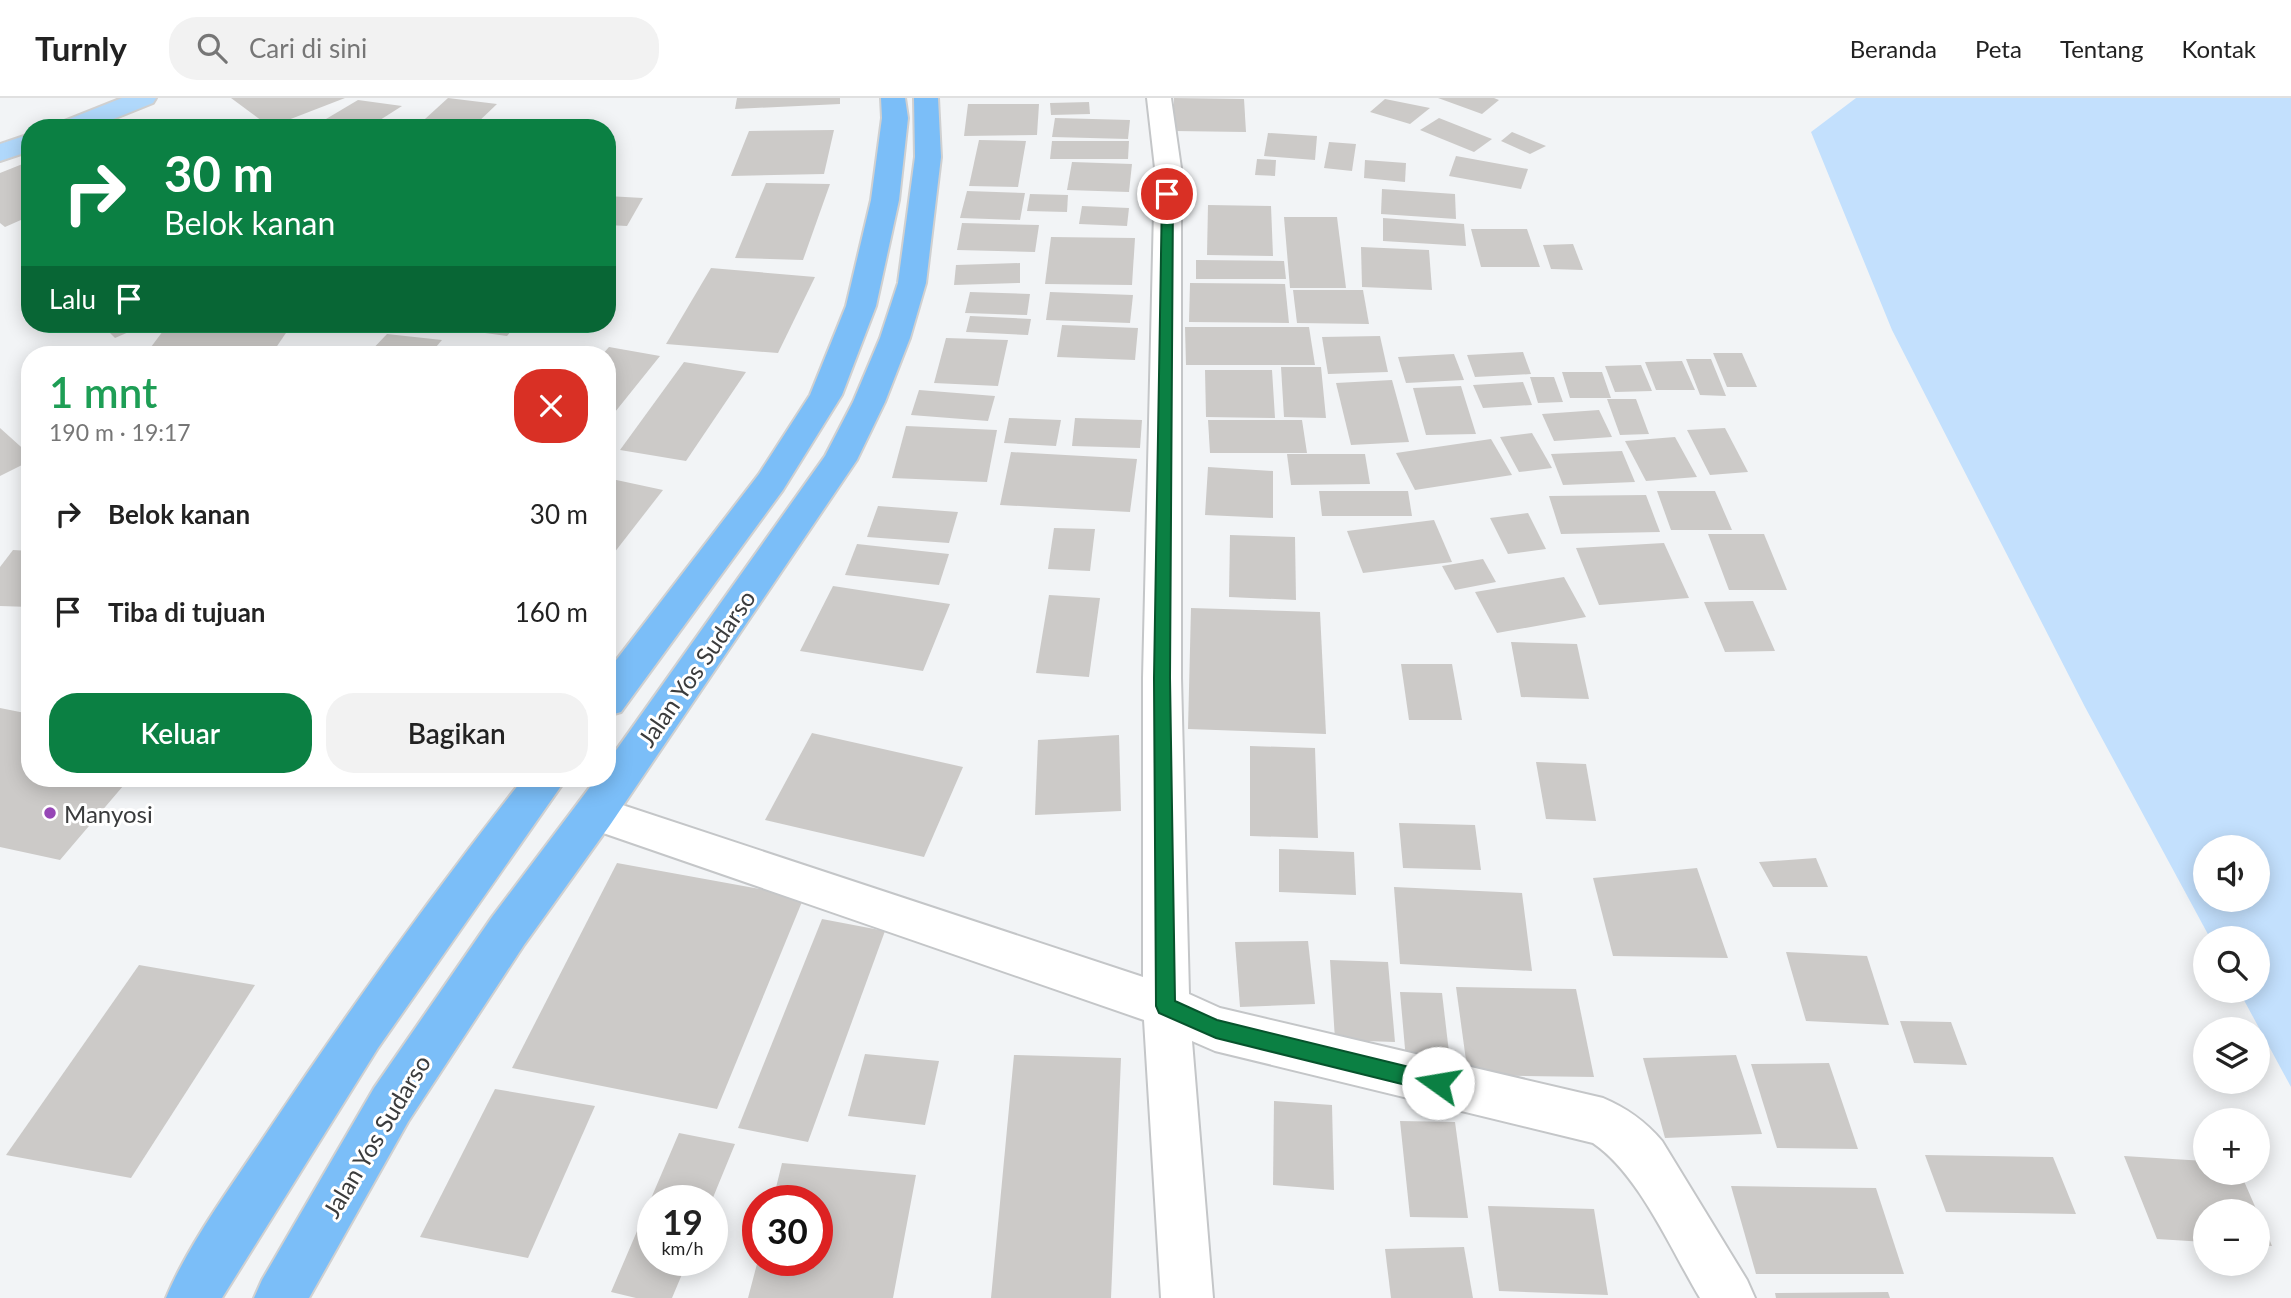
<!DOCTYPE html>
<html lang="id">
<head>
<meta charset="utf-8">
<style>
	:root { --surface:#fff; --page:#f2f2f2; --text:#222; --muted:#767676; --line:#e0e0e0; --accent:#0b8043 }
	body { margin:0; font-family:Lato,sans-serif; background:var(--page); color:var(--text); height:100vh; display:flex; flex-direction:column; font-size:26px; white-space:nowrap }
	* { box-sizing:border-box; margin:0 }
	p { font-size:23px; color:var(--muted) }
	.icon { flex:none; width:38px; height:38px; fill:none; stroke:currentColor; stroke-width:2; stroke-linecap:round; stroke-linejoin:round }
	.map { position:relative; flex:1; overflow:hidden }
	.panel { position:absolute; left:21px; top:248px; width:595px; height:441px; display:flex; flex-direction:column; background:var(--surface); border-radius:28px; box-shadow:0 4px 18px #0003 }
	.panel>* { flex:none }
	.banner { position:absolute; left:21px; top:21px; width:595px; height:214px; border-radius:28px; box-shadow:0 4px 18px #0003; background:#0b8043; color:#fff; overflow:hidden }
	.controls { position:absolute; left:2193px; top:737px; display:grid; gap:14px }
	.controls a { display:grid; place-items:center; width:77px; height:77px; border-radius:50%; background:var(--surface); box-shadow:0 4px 18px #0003; font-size:35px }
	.speed { position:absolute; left:637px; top:1087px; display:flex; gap:14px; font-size:35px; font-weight:700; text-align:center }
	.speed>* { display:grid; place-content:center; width:91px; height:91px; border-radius:50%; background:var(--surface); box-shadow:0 4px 18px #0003; line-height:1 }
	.speed small { font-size:18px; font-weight:400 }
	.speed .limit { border:10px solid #d22; background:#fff; color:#111 }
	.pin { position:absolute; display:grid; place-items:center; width:60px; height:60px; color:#fff; margin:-30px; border:4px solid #fff; border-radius:50%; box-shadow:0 2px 7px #0007 }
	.me { position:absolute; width:77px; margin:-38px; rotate:283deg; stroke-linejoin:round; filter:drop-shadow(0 0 5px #0008) }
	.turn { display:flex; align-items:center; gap:24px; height:147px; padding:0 28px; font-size:32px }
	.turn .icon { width:91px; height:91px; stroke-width:2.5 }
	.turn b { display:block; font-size:49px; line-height:60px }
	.then { display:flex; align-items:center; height:66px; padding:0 28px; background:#0003; gap:14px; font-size:26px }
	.round { display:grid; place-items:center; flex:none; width:74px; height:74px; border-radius:28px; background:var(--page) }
	.summary { display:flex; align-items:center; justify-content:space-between; height:119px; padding:0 28px }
	h1 { font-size:42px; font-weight:600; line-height:52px; color:#1e9e55 }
	.cta { display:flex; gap:14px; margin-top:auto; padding:14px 28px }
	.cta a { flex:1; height:80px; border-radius:28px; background:var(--accent); color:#fff; font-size:28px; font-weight:600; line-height:80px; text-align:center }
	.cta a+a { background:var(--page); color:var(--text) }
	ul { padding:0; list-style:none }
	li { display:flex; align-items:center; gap:21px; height:98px; padding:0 28px }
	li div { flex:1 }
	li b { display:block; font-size:26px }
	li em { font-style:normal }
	header { display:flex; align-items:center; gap:42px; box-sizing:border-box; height:98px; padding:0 35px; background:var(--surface); border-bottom:2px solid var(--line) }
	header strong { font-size:33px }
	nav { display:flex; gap:38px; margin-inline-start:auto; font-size:24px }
	.search { width:490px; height:63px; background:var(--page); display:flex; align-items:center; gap:18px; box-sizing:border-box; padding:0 24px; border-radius:28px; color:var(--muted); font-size:26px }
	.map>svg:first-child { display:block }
</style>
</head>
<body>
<header>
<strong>Turnly</strong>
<div class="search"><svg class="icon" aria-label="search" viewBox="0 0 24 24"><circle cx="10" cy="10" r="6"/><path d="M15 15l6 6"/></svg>Cari di sini</div>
<nav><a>Beranda</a><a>Peta</a><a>Tentang</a><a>Kontak</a></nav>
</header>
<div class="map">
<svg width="2291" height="1200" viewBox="0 0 2291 1200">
	<rect width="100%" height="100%" fill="#f2f4f6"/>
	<path fill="#c3e0fd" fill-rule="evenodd" d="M 1856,0 L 2291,0 L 2291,989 L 2239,893 L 2258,892 L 2258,840 L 2210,840 L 2085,609 L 1892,232 L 1811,34 ZM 2258,749 L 2258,802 L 2205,802 L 2205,749 Z"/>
	<g fill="#cccac8">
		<path d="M 231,0 L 345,0 L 270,29 Z"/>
		<path d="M 448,0 L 497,6 L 475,27 L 425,21 Z"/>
		<path d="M 737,0 L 840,0 L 840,6 L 735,11 Z"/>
		<path d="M 1174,0 L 1244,1 L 1246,34 L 1174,33 Z"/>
		<path d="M 1438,0 L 1494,0 L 1499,2 L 1482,16 Z"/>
		<path d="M 1385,1 L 1430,10 L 1410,26 L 1370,14 Z"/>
		<path d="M 358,2 L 402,8 L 369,29 L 326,21 Z"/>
		<path d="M 1089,4 L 1090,16 L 1051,17 L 1050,5 Z"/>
		<path d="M 968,6 L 1039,6 L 1037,37 L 964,38 Z"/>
		<path d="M 1055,20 L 1130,22 L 1128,41 L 1052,39 Z"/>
		<path d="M 1439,20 L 1492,41 L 1474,54 L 1420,32 Z"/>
		<path d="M 834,32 L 824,76 L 731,78 L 749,33 Z"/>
		<path d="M 1512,34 L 1546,48 L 1530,56 L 1501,43 Z"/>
		<path d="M 1268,35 L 1317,38 L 1315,62 L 1264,58 Z"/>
		<path d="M 979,42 L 1026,43 L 1018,89 L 969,88 Z"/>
		<path d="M 1052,43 L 1129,43 L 1128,61 L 1050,61 Z"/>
		<path d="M 1329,44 L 1356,46 L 1352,73 L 1324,70 Z"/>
		<path d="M 1456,58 L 1528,71 L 1521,91 L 1449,78 Z"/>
		<path d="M 1257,61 L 1276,62 L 1275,78 L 1255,77 Z"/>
		<path d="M 1365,62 L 1406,65 L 1405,84 L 1364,80 Z"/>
		<path d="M 30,63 L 30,118 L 5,129 L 0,125 L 0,75 Z"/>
		<path d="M 1072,64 L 1132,66 L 1129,94 L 1067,92 Z"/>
		<path d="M 766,85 L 830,86 L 803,162 L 735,160 Z"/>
		<path d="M 1382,91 L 1455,96 L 1456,121 L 1381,116 Z"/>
		<path d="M 967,93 L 1025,95 L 1020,122 L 960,120 Z"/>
		<path d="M 1030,96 L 1068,97 L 1067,114 L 1027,113 Z"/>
		<path d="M 607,98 L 643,100 L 627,128 L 607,127 Z"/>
		<path d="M 1208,107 L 1271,108 L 1273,158 L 1207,157 Z"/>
		<path d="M 1082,108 L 1129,110 L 1127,128 L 1079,126 Z"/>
		<path d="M 1284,119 L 1337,119 L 1346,190 L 1290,190 Z"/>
		<path d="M 1383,120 L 1464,126 L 1466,148 L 1383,143 Z"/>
		<path d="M 962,125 L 1039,127 L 1035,154 L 957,152 Z"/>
		<path d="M 1471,131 L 1527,131 L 1540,169 L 1481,169 Z"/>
		<path d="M 1051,139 L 1135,140 L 1132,187 L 1045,186 Z"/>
		<path d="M 1573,146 L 1583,172 L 1551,171 L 1543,147 Z"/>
		<path d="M 1361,149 L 1429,152 L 1432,192 L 1362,189 Z"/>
		<path d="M 1196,162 L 1284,163 L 1286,181 L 1196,181 Z"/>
		<path d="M 1020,165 L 1020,185 L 954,187 L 956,167 Z"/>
		<path d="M 711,170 L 815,179 L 778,255 L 666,246 Z"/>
		<path d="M 1190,185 L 1285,186 L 1289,225 L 1189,224 Z"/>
		<path d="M 1293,192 L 1363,192 L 1369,226 L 1297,225 Z"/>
		<path d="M 970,194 L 1030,196 L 1027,217 L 965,215 Z"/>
		<path d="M 1050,194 L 1133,197 L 1130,225 L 1046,222 Z"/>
		<path d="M 970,218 L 1031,221 L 1028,237 L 966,234 Z"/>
		<path d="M 101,226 L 147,226 L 115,240 Z"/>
		<path d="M 444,226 L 517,226 L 507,238 L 441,229 Z"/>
		<path d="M 1062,227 L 1138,230 L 1135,262 L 1057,259 Z"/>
		<path d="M 166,229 L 290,229 L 271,257 L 145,257 Z"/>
		<path d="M 1185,229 L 1309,229 L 1315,267 L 1186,267 Z"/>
		<path d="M 387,236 L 442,242 L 429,257 L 367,257 Z"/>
		<path d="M 1380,238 L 1388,274 L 1328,276 L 1322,239 Z"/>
		<path d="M 946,240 L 1008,242 L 998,288 L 934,285 Z"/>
		<path d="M 609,249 L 660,258 L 607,324 L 607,257 L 602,257 Z"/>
		<path d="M 1523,254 L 1531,276 L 1475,279 L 1467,257 Z"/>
		<path d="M 1713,255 L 1742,255 L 1757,289 L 1727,289 Z"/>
		<path d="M 1454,256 L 1464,282 L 1406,285 L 1398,259 Z"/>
		<path d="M 1686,261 L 1711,261 L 1726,298 L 1700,297 Z"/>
		<path d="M 1682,263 L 1695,292 L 1656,292 L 1645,264 Z"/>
		<path d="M 684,264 L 746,274 L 686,363 L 620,352 Z"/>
		<path d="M 1641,267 L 1652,293 L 1615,294 L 1605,268 Z"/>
		<path d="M 1281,269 L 1321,269 L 1326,320 L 1284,319 Z"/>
		<path d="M 1205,272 L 1272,272 L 1275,320 L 1206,319 Z"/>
		<path d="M 1562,274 L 1602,274 L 1611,300 L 1570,300 Z"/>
		<path d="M 1530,279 L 1554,279 L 1563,304 L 1538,305 Z"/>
		<path d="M 1392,282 L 1409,344 L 1351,347 L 1336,285 Z"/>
		<path d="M 1523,284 L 1532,307 L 1483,310 L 1473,287 Z"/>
		<path d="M 1461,288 L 1476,336 L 1426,337 L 1413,290 Z"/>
		<path d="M 919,292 L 995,298 L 988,323 L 911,317 Z"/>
		<path d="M 1607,301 L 1636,301 L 1649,336 L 1620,337 Z"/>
		<path d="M 1599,312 L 1612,339 L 1554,343 L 1542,316 Z"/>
		<path d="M 1009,320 L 1061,322 L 1056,348 L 1004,345 Z"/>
		<path d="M 1075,320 L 1142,322 L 1140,350 L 1072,348 Z"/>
		<path d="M 1208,322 L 1302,322 L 1307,355 L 1210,355 Z"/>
		<path d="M 906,328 L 997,332 L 987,384 L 892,380 Z"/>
		<path d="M 0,330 L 30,357 L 30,363 L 0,378 Z"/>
		<path d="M 1725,330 L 1748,374 L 1710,377 L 1687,332 Z"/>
		<path d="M 1532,335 L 1552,370 L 1519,374 L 1500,339 Z"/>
		<path d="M 1675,339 L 1697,379 L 1646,383 L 1625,343 Z"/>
		<path d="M 1491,341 L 1512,377 L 1415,392 L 1396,355 Z"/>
		<path d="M 1622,353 L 1635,384 L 1563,387 L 1551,356 Z"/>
		<path d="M 1011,354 L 1137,361 L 1130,414 L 1000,407 Z"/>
		<path d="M 1287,356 L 1365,356 L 1370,386 L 1291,387 Z"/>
		<path d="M 1208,369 L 1273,373 L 1273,420 L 1205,417 Z"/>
		<path d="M 607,380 L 663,392 L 607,464 Z"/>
		<path d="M 1319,393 L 1408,393 L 1412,418 L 1322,418 Z"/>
		<path d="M 1657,393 L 1715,393 L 1732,432 L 1671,432 Z"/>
		<path d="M 1646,397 L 1660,434 L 1561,436 L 1549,398 Z"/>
		<path d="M 878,408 L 958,414 L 949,445 L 867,439 Z"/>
		<path d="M 1528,415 L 1546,451 L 1508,456 L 1490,420 Z"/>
		<path d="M 1434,422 L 1452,464 L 1363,475 L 1347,433 Z"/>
		<path d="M 1054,430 L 1095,431 L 1090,473 L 1048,471 Z"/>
		<path d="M 1708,436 L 1764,436 L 1787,492 L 1729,492 Z"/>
		<path d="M 1230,437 L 1295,439 L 1296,502 L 1229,499 Z"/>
		<path d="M 1664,445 L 1689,500 L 1599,507 L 1576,450 Z"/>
		<path d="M 857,446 L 949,456 L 939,487 L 845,477 Z"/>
		<path d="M 13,452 L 30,453 L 30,509 L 0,508 L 0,469 Z"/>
		<path d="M 1483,461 L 1496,484 L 1455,492 L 1442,468 Z"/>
		<path d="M 1564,479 L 1586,519 L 1497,535 L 1475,494 Z"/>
		<path d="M 833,488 L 950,506 L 923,573 L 800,553 Z"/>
		<path d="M 1049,497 L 1100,500 L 1089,579 L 1036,575 Z"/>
		<path d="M 1753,503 L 1775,553 L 1725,554 L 1704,504 Z"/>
		<path d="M 1191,510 L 1320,514 L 1326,636 L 1188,631 Z"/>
		<path d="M 1511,544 L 1577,546 L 1589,601 L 1521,599 Z"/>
		<path d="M 1401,566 L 1452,566 L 1462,622 L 1409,622 Z"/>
		<path d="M 0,610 L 30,616 L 30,681 L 129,681 L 60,762 L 0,749 Z"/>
		<path d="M 812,635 L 963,669 L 924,759 L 765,722 Z"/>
		<path d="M 1119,637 L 1121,713 L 1035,717 L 1038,642 Z"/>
		<path d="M 1250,648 L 1315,650 L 1318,740 L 1250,738 Z"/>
		<path d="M 1536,664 L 1586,666 L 1596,723 L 1546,721 Z"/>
		<path d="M 1399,725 L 1475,727 L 1481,772 L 1403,770 Z"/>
		<path d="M 1279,751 L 1354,754 L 1356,797 L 1279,794 Z"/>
		<path d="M 1816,760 L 1828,789 L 1773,789 L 1759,764 Z"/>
		<path d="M 617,765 L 804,799 L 717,1011 L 512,970 Z"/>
		<path d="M 1697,770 L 1728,860 L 1613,858 L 1593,780 Z"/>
		<path d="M 1394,789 L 1522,795 L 1532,873 L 1400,866 Z"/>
		<path d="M 822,821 L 885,833 L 808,1044 L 738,1030 Z"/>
		<path d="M 1308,843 L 1315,906 L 1240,909 L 1235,844 Z"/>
		<path d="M 1786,854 L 1867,858 L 1889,927 L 1806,923 Z"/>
		<path d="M 1330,862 L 1388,864 L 1395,944 L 1335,942 Z"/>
		<path d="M 139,867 L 255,887 L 131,1080 L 6,1057 Z"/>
		<path d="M 1456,889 L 1576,891 L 1594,979 L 1468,977 Z"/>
		<path d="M 1400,894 L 1442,895 L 1450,963 L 1406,962 Z"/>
		<path d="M 1900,923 L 1951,924 L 1967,967 L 1914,965 Z"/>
		<path d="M 865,956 L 939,963 L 925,1027 L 848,1018 Z"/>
		<path d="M 1014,957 L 1121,960 L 1111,1200 L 991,1200 Z"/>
		<path d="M 1736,957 L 1762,1036 L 1665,1040 L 1643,960 Z"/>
		<path d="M 1829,965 L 1858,1051 L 1777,1050 L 1751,966 Z"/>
		<path d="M 495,991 L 595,1008 L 528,1160 L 420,1139 Z"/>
		<path d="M 1274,1003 L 1332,1007 L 1334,1092 L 1273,1087 Z"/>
		<path d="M 1400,1023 L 1455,1024 L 1468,1120 L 1410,1119 Z"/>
		<path d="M 679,1035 L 735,1046 L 712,1102 L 653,1102 L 653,1162 L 688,1162 L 672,1200 L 636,1200 L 611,1194 Z"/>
		<path d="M 1925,1057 L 2053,1059 L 2076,1116 L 1946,1114 Z"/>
		<path d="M 2124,1058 L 2205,1063 L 2205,1074 L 2240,1074 L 2257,1113 L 2205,1113 L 2205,1144 L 2157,1141 Z"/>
		<path d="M 782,1065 L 916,1077 L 893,1200 L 748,1200 L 758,1162 L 817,1162 L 817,1102 L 773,1102 Z"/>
		<path d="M 1731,1088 L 1876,1090 L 1904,1176 L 1756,1176 Z"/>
		<path d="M 1488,1108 L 1594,1111 L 1608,1197 L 1499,1193 Z"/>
		<path d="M 2258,1114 L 2272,1148 L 2258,1147 Z"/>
		<path d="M 1464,1149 L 1473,1200 L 1391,1200 L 1385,1151 Z"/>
		<path d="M 1888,1194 L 1890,1200 L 1776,1200 L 1775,1195 Z"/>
	</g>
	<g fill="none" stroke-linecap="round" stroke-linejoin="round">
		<g stroke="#c4c6c8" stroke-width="4">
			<path id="minor" d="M 1147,0 L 1171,0 L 1181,70 L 1181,580 L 1189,896 L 1220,910 L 1603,1000 C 1627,1010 1645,1023 1662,1043 L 1747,1182 L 1755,1200 L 1700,1200 C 1671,1152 1639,1076 1593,1045 L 1215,953 L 1192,943 L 1213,1200 L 1161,1200 L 1144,922 L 580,727 L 574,715 L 580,703 L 595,698 L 1143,879 L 1143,580 L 1155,70 Z"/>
		</g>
		<g stroke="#d0d0d0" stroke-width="4">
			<g id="major">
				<path d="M 122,0 L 156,0 L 153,5 L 91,30 L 55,30 L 59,25 Z"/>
				<path d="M 30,36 L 30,53 L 0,63 L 0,46 Z"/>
			</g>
		</g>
		<g stroke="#d0d0d0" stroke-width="4">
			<g id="highway">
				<path d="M 881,0 L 905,0 L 908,20 L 899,102 L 876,208 L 842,297 L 783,392 L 621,614 L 607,618 L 607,574 L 759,376 L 810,297 L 846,208 L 871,102 L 882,20 Z"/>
				<path d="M 914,0 L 938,0 L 941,59 L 926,185 L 910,240 L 885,304 L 857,362 L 610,727 L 524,847 L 408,1024 L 309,1200 L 254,1200 L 262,1182 L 374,990 L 492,819 L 596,681 L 607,681 L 607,665 L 825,358 L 853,304 L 880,240 L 898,185 L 915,59 Z"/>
				<path d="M 523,681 L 566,681 L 378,950 L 222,1200 L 166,1200 C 188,1146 235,1083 268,1033 C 349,912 433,795 523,681 Z"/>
			</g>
		</g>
		<use href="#minor" fill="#fff" fill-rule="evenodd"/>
		<use href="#major" fill="#b0d8fb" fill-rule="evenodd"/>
		<use href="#highway" fill="#7bbef8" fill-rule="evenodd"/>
	</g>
	<path fill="#0b8043" stroke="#07532c" stroke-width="2" d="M 1167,93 L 1173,96 L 1170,580 L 1175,903 L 1217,922 L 1438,976 L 1445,978 L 1448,985 L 1445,992 L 1438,995 L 1216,940 L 1159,915 L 1156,908 L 1154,580 L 1162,96 Z"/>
	<circle fill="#9646b6" stroke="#fff" stroke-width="2.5" cx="50" cy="715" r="7"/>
	<g text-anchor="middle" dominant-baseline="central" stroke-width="6" stroke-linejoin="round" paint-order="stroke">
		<g font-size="24" fill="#3b3c3d" stroke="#fff">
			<text transform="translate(696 570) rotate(-55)">Jalan Yos Sudarso</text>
			<text transform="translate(376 1038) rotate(-59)">Jalan Yos Sudarso</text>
		</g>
		<g font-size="24" fill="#3b3c3d" stroke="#fff" text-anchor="start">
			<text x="64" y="715">Manyosi</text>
		</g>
	</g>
</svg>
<div class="controls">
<a><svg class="icon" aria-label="sound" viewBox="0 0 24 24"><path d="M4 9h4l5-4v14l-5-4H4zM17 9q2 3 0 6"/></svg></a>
<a><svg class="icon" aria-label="search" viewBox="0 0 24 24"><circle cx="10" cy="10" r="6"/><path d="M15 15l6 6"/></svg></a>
<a><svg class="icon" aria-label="layers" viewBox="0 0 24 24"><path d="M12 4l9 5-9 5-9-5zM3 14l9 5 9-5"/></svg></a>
<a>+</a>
<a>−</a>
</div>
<div class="speed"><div>19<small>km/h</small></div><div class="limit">30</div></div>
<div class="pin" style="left:1167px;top:96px;background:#d93025"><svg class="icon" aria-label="arrive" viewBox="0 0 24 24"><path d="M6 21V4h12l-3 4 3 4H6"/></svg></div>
<svg class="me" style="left:1438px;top:985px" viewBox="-20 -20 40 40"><circle r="19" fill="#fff"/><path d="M0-13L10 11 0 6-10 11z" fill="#0b8043"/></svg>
<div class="banner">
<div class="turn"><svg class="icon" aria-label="right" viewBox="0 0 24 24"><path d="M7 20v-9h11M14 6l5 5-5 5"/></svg><div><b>30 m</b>Belok kanan</div></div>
<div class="then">Lalu<svg class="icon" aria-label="arrive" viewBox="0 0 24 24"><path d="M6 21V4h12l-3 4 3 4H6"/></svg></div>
</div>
<section class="panel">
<div class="summary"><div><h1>1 mnt</h1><p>190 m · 19:17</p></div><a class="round" style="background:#d93025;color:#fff"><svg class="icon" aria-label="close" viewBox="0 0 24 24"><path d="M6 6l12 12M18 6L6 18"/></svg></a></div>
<ul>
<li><svg class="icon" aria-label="right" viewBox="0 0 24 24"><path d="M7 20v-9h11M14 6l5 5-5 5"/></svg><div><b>Belok kanan</b></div><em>30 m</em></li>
<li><svg class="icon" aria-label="arrive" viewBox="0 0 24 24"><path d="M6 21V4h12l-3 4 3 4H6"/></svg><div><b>Tiba di tujuan</b></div><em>160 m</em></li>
</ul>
<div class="cta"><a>Keluar</a><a>Bagikan</a></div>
</section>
</div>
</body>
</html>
